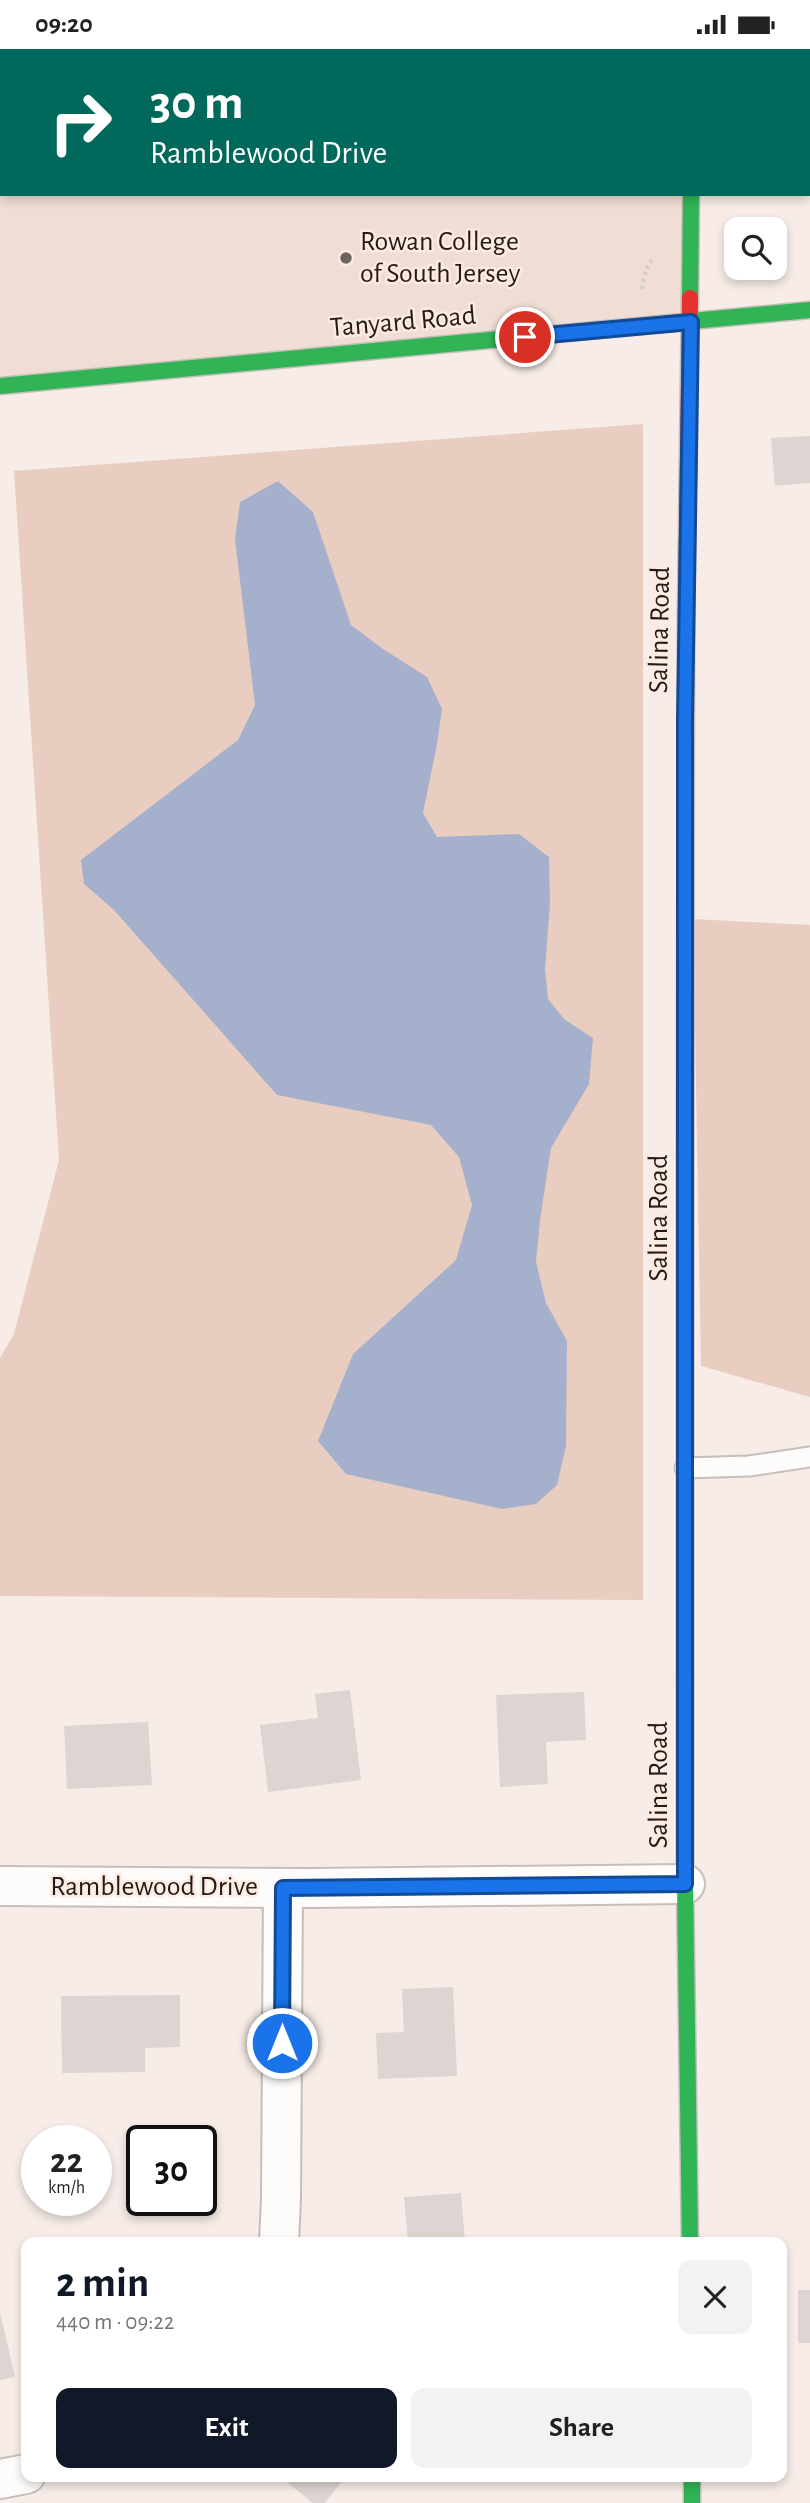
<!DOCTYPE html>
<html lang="en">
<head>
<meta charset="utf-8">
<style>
	:root { --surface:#fff; --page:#f2f2f2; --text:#222; --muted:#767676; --accent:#111827 }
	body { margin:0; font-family:"Alegreya Sans",sans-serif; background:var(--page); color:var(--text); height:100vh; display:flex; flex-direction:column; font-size:26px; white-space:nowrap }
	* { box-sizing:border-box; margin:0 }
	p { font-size:23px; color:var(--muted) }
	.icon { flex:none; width:38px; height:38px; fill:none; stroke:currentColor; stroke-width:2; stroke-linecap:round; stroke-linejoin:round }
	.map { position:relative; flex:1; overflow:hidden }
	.drawer { position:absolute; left:21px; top:2188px; width:766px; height:245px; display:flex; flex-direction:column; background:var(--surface); border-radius:14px; box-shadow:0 4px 10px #0003 }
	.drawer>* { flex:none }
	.guide { position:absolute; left:0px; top:0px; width:810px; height:147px; box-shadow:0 4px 10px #0003; background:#00695c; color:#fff; overflow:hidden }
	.buttons { position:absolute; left:724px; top:168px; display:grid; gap:14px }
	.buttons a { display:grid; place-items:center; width:63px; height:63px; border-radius:14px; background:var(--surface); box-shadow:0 4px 10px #0003; font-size:35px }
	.speed { position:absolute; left:21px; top:2076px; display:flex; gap:14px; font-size:35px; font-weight:700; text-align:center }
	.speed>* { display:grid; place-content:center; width:91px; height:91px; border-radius:50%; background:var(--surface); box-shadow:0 4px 10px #0003; line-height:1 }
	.speed small { font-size:18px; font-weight:400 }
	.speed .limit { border:4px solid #111; border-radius:10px; background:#fff; color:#111 }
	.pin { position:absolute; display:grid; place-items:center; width:60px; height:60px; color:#fff; margin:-30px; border:4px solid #fff; border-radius:50%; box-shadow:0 2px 7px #0007 }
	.me { position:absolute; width:77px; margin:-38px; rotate:0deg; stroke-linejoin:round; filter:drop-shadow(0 0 5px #0008) }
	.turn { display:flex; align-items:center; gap:24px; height:147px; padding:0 35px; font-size:32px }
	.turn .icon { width:91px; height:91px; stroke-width:2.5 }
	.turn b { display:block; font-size:49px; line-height:60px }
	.round { display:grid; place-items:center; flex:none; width:74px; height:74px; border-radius:14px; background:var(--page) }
	.summary { display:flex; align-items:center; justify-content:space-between; height:119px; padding:0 35px }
	h1 { font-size:42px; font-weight:600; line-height:52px; color:var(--accent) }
	.cta { display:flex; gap:14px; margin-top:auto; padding:14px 35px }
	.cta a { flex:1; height:80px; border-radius:14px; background:var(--accent); color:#fff; font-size:28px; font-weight:600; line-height:80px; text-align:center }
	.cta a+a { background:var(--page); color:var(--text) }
	.status { display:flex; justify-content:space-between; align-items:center; height:49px; padding:0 35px; background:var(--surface); direction:ltr }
	.status svg { height:19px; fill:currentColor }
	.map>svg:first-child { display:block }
</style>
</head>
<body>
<div class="status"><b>09:20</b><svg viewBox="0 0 49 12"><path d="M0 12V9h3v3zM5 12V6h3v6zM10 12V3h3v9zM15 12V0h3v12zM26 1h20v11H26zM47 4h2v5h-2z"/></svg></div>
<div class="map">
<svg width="810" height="2454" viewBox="0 0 810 2454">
	<rect width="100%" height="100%" fill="#f7ece7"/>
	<path fill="#f0ded5" d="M 0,0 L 691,0 L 2,2 L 2,145 L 691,145 L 691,273 L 0,337 Z"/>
	<g fill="#e9cdc0">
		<path d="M 643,375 L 643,1551 L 0,1547 L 0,1309 L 14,1285 L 59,1111 L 14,422 Z"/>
		<path d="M 693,870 L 810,876 L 810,1348 L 701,1317 Z"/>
	</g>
	<path fill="#a5b1cc" d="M 278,432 L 313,463 L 351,576 L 383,600 L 427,628 L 442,660 L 437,695 L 423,764 L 437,788 L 519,785 L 549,808 L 550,854 L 545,920 L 548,950 L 564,970 L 593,989 L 589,1035 L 551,1099 L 540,1171 L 536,1213 L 546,1254 L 567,1292 L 566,1397 L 557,1436 L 536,1455 L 502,1460 L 346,1425 L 318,1392 L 353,1305 L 456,1211 L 472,1156 L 459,1108 L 431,1076 L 277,1046 L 114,861 L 84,835 L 81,811 L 238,691 L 255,656 L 235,490 L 240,453 Z"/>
	<g fill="#ddd5d1">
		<path d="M 810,387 L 810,434 L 775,437 L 771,389 Z"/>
		<path d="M 350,1641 L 361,1731 L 268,1743 L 260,1676 L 318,1669 L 315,1645 Z"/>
		<path d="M 584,1643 L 586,1691 L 546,1693 L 548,1735 L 500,1738 L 496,1646 Z"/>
		<path d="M 148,1673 L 152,1736 L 67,1740 L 64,1677 Z"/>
		<path d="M 453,1938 L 457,2027 L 378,2030 L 376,1984 L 404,1983 L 402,1940 Z"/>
		<path d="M 180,1946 L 180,1998 L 145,1999 L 145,2023 L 62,2024 L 61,1947 Z"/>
		<path d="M 461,2144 L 465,2193 L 408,2193 L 404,2148 Z"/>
		<rect x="798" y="2241" width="12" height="53"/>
		<path d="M 0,2263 L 15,2328 L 0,2331 Z"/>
		<path d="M 279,2427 L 346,2427 L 325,2454 L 313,2454 Z"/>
	</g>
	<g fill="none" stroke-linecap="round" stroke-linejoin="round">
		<g stroke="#c6beba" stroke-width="23">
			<path id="lane" d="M 685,1419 L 749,1417 L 810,1408"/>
		</g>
		<g stroke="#c6beba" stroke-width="42">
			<g id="street">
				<path d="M 0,1837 L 311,1839 L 685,1835"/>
				<path d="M 279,2193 L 281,2150 L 283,1839"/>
				<path d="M 0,2430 L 26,2425"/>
			</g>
		</g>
		<g stroke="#c6beba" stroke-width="19">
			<g id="fast">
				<path d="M 690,249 L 691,145"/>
				<path d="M 0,337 L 810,261"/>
				<path d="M 685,1103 L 686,564"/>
				<path d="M 685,1631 L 685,1835 L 690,2193"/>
				<path d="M 692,2427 L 692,2454"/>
			</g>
		</g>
		<g stroke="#c6beba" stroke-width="19">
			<g id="slow">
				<path d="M 691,0 L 691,2"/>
				<path d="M 685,1103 L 685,1631"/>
			</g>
		</g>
		<g stroke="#c6beba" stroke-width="19">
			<path id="jam" d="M 686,564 L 690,249"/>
		</g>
		<path stroke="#d3cfcd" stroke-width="4.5" stroke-dasharray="3.5 3.5" stroke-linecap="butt" d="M 642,240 L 646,220 L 653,209"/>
		<use href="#lane" stroke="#fefcfb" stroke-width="19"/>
		<use href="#street" stroke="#fefcfb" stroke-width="38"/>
		<use href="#fast" stroke="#30b455" stroke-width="16"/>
		<use href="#slow" stroke="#ff9f0a" stroke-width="16"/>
		<use href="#jam" stroke="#e5322d" stroke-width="16"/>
	</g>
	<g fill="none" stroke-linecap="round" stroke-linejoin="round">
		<g stroke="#114b97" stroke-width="18">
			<path id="route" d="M 282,1994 L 283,1839 L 685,1835 L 685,670 L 691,273 L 525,288"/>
		</g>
		<use href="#route" stroke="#1a73e8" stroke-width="12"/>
	</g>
	<circle fill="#6d6460" stroke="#fdeae1" stroke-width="2.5" cx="346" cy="209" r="7"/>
	<g text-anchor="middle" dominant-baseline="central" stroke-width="5" stroke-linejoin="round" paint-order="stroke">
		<g font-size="28" fill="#221b18" stroke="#fdeae1" text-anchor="start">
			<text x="360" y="193">Rowan College<tspan x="360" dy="32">of South Jersey</tspan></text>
		</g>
		<g font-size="28" fill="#221b18" stroke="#fdeae1">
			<text transform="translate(403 273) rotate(-5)">Tanyard Road</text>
			<text transform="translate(660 581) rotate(-89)">Salina Road</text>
			<text transform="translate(659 1169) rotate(-90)">Salina Road</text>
			<text transform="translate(659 1736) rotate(-90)">Salina Road</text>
			<text x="154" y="1838">Ramblewood Drive</text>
		</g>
	</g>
</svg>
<div class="buttons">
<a><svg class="icon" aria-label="search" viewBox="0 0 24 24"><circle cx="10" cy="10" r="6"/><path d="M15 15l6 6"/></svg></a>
</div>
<div class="speed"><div>22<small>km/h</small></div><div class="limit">30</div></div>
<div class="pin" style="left:525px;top:288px;background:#d93025"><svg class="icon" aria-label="arrive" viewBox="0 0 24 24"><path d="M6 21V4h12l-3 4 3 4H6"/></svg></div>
<svg class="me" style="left:282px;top:1994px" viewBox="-20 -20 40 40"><circle r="17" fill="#1a73e8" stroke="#fff" stroke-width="3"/><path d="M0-11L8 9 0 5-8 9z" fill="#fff"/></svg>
<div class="guide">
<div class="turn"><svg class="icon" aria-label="right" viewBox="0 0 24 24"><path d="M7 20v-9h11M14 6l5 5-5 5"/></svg><div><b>30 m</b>Ramblewood Drive</div></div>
</div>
<section class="drawer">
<div class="summary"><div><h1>2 min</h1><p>440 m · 09:22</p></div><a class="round"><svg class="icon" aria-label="close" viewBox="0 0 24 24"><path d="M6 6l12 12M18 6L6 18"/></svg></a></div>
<div class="cta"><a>Exit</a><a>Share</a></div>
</section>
</div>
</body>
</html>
